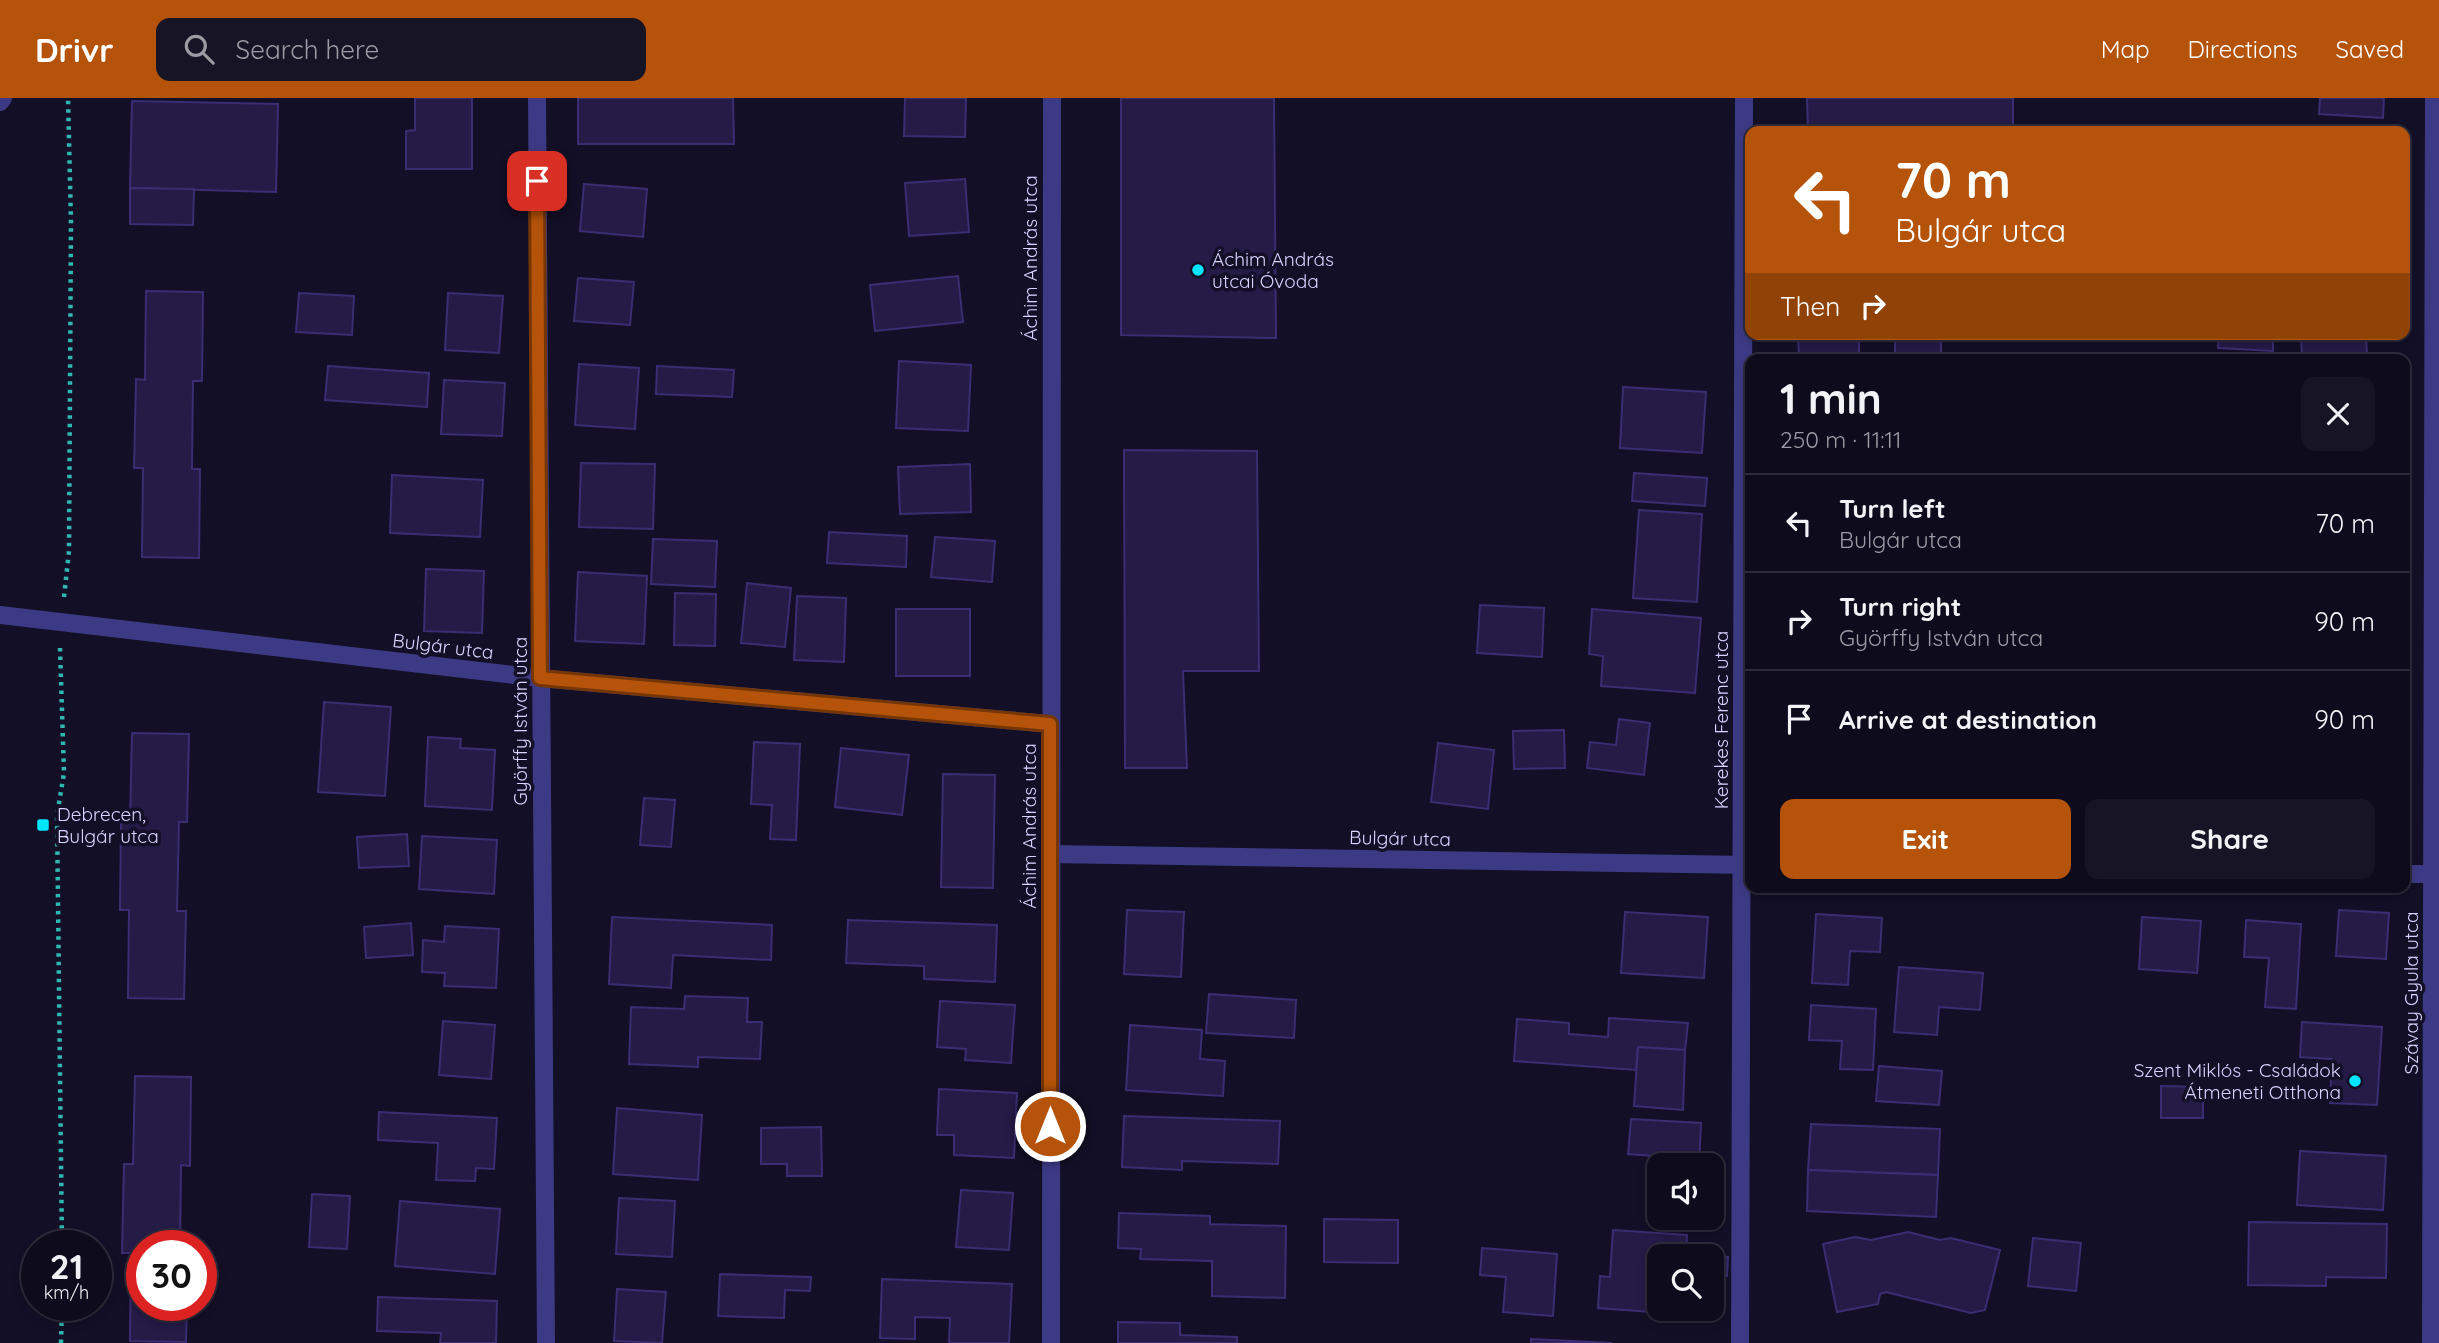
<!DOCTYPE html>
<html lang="en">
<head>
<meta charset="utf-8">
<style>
	:root { --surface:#0e0b1c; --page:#171425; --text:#f1f3f6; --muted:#9b9ba3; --line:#2e2b3b; --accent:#b45309 }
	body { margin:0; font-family:Quicksand,sans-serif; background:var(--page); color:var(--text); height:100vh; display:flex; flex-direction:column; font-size:26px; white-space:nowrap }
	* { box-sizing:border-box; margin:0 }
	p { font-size:23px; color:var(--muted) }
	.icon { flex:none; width:38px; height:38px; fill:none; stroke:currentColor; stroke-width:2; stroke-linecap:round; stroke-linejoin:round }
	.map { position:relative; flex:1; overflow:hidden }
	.side { position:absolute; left:1745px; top:256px; width:665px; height:539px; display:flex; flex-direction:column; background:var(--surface); border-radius:14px; box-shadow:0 4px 10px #0003,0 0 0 2px var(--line) }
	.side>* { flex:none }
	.banner { position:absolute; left:1745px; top:28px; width:665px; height:214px; border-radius:14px; box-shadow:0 4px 10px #0003,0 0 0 2px var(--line); background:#b45309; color:#fff; overflow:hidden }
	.tools { position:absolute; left:1647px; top:1055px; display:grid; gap:14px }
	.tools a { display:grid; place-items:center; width:77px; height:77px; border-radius:14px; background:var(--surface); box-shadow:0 4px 10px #0003,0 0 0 2px var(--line); font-size:35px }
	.speed { position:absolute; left:21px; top:1132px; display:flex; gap:14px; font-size:35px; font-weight:700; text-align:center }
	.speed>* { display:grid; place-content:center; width:91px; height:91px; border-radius:50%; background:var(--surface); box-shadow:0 4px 10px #0003,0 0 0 2px var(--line); line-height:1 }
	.speed small { font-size:18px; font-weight:400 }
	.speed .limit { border:10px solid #d22; background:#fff; color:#111 }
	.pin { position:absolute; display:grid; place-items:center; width:60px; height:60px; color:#fff; margin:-30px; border-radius:14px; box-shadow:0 4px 10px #0006 }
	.me { position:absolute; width:77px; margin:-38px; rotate:0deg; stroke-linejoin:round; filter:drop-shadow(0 0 5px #0008) }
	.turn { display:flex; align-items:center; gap:24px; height:147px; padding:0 35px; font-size:32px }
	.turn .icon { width:91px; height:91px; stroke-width:2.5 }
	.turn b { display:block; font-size:49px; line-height:60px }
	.then { display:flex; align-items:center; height:66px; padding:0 35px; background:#0003; gap:14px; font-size:26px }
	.round { display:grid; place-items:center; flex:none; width:74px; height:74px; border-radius:14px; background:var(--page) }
	.summary { display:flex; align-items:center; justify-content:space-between; height:119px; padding:0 35px }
	h1 { font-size:42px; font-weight:700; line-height:52px }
	.button { display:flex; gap:14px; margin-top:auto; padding:14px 35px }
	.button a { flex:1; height:80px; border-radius:14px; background:var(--accent); color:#fff; font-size:28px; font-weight:700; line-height:80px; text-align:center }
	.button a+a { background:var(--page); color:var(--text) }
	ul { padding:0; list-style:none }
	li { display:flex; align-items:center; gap:21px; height:98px; padding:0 35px; border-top:2px solid var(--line) }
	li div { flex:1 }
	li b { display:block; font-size:26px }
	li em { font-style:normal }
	header { display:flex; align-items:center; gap:42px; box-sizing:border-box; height:98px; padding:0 35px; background:var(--accent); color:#fff }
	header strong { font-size:33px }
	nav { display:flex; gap:38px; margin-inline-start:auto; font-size:24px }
	.search { width:490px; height:63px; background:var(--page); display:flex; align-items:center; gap:18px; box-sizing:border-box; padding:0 24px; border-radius:14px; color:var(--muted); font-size:26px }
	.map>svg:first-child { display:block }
</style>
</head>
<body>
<header>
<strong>Drivr</strong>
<div class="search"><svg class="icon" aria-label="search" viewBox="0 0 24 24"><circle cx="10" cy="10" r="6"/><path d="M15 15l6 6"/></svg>Search here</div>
<nav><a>Map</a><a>Directions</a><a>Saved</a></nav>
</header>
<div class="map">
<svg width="2439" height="1245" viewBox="0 0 2439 1245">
	<rect width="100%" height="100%" fill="#130f26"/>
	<g fill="#241b47" stroke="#3b2d73" stroke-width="2">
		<path d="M 415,0 L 472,0 L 472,71 L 406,71 L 406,33 L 415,32 Z"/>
		<path d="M 578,0 L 733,0 L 734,46 L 578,46 Z"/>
		<path d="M 905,0 L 966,0 L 965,39 L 904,38 Z"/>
		<path d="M 1121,0 L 1274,0 L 1276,240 L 1121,237 Z"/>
		<path d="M 1807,0 L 2013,0 L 2013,30 L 1808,33 Z"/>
		<path d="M 2320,0 L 2384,0 L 2383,20 L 2319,16 Z"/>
		<path d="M 132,3 L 278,6 L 276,94 L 130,90 Z"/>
		<path d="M 965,81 L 969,134 L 909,138 L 905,85 Z"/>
		<path d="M 584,86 L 647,91 L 643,139 L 580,133 Z"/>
		<path d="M 130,90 L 194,91 L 193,127 L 130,126 Z"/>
		<path d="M 958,178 L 963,224 L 875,233 L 870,187 Z"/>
		<path d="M 578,180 L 634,184 L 630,227 L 574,223 Z"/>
		<path d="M 146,193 L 203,194 L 202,283 L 193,283 L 192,371 L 200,371 L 199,460 L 142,459 L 143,370 L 134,370 L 136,281 L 145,282 Z"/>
		<path d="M 299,195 L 354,198 L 352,237 L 296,234 Z"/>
		<path d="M 448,195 L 503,198 L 499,255 L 445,252 Z"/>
		<path d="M 1798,236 L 1859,236 L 1859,261 L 1799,261 Z"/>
		<path d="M 1895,236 L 1941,236 L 1941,258 L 1895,259 Z"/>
		<path d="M 2219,236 L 2273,236 L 2273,253 L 2218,250 Z"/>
		<path d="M 2301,236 L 2366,236 L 2367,261 L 2302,261 Z"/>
		<path d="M 899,263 L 971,267 L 968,333 L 896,330 Z"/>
		<path d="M 579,266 L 639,270 L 635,331 L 575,327 Z"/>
		<path d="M 328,268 L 429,275 L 427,309 L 325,302 Z"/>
		<path d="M 657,268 L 734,272 L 732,299 L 656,296 Z"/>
		<path d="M 444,282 L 505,285 L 502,338 L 441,336 Z"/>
		<path d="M 1623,289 L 1706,294 L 1702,355 L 1620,350 Z"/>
		<path d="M 1124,352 L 1257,353 L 1259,573 L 1183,573 L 1187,670 L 1125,670 Z"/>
		<path d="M 581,365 L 655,366 L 653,431 L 579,429 Z"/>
		<path d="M 970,366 L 971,414 L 900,416 L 898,369 Z"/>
		<path d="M 1634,375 L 1707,380 L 1705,408 L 1632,403 Z"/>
		<path d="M 392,377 L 483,382 L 480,439 L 390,435 Z"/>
		<path d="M 1639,412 L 1702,416 L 1697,504 L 1633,500 Z"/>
		<path d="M 829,434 L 907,438 L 906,469 L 827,465 Z"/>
		<path d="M 935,439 L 995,443 L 992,484 L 931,479 Z"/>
		<path d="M 653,441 L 717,443 L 715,489 L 651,486 Z"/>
		<path d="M 426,471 L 484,473 L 482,535 L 424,533 Z"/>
		<path d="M 578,474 L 647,478 L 644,546 L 575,543 Z"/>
		<path d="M 747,485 L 791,490 L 785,549 L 741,545 Z"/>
		<path d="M 675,495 L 716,496 L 715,548 L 674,547 Z"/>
		<path d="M 797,498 L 846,500 L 844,564 L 794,562 Z"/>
		<path d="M 1480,507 L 1544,510 L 1542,559 L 1477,555 Z"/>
		<rect x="896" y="511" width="74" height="67"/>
		<path d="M 1592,511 L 1701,520 L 1695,595 L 1601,588 L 1603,558 L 1589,556 Z"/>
		<path d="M 324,604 L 391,609 L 385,698 L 318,694 Z"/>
		<path d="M 1619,621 L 1650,625 L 1644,677 L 1587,670 L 1590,644 L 1616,647 Z"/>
		<path d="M 1564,632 L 1565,670 L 1514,671 L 1513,633 Z"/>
		<path d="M 132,635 L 189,636 L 187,724 L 179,724 L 177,813 L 186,813 L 184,901 L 128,900 L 129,812 L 120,812 L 121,724 L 130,724 Z"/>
		<path d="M 428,639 L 461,641 L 460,650 L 495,652 L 492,712 L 425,708 Z"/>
		<path d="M 754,644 L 800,646 L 796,742 L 770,741 L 772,707 L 751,706 Z"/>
		<path d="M 1438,645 L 1494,652 L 1488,711 L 1431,704 Z"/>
		<path d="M 841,650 L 909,657 L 902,717 L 835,709 Z"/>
		<path d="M 943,676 L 995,677 L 993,790 L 941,789 Z"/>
		<path d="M 644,700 L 675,702 L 671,749 L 640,747 Z"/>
		<path d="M 407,736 L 409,768 L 359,770 L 357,739 Z"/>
		<path d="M 422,738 L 497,742 L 494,796 L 419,791 Z"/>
		<path d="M 1127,812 L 1184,814 L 1181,879 L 1124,876 Z"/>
		<path d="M 2339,812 L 2389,815 L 2386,861 L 2336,858 Z"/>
		<path d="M 1625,814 L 1708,819 L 1704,880 L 1621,875 Z"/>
		<path d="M 1816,816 L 1882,820 L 1880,854 L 1850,853 L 1848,887 L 1812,885 Z"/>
		<path d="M 612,819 L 772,827 L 771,862 L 673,857 L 671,890 L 609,886 Z"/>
		<path d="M 2142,819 L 2201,823 L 2197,875 L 2139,871 Z"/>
		<path d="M 848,822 L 997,827 L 995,884 L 924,881 L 924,868 L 846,865 Z"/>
		<path d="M 2246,822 L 2301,826 L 2296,911 L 2265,909 L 2269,860 L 2244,859 Z"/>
		<path d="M 411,825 L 413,857 L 366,860 L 364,829 Z"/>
		<path d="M 445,828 L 499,831 L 496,890 L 444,888 L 445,875 L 422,874 L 423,842 L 444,844 Z"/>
		<path d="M 1899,869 L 1983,875 L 1980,912 L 1939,909 L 1937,937 L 1894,934 Z"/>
		<path d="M 1209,896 L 1296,902 L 1294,940 L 1206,935 Z"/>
		<path d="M 685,898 L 748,900 L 747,924 L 762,924 L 760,961 L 698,959 L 698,969 L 629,966 L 631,909 L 684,911 Z"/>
		<path d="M 940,903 L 1015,907 L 1011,965 L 965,962 L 966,951 L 937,949 Z"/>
		<path d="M 1811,907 L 1876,911 L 1873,972 L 1840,971 L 1842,943 L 1809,942 Z"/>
		<path d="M 1609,920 L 1688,925 L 1685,952 L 1638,949 L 1636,972 L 1514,963 L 1517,921 L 1569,925 L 1569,936 L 1608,939 Z"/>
		<path d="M 443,923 L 495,927 L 491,981 L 439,977 Z"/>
		<path d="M 2302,924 L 2382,929 L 2377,1007 L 2330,1005 L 2332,961 L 2300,959 Z"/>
		<path d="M 1130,927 L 1202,932 L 1200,961 L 1225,963 L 1223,998 L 1126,992 Z"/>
		<path d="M 1638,949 L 1685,952 L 1683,1012 L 1634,1008 Z"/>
		<path d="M 1879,968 L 1942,973 L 1939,1007 L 1876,1003 Z"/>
		<path d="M 135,978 L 191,979 L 190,1068 L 181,1067 L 180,1148 L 142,1148 L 142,1208 L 187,1208 L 186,1244 L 130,1243 L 131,1155 L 122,1155 L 124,1066 L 133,1066 Z"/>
		<path d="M 2161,988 L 2203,989 L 2203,1020 L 2161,1020 Z"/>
		<path d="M 939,991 L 1017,995 L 1014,1060 L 954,1057 L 954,1037 L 937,1037 Z"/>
		<path d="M 617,1010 L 702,1017 L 698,1082 L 613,1076 Z"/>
		<path d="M 379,1014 L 497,1020 L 494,1071 L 476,1070 L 475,1083 L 436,1082 L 438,1045 L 378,1042 Z"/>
		<path d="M 1124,1018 L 1280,1023 L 1278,1066 L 1182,1063 L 1182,1072 L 1122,1069 Z"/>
		<path d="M 1631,1021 L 1701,1025 L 1699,1068 L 1659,1068 L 1659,1082 L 1652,1082 L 1654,1058 L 1628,1056 Z"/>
		<path d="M 1811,1026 L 1940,1031 L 1938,1077 L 1808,1072 Z"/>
		<path d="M 821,1029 L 822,1078 L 787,1078 L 787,1066 L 761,1066 L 761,1030 Z"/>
		<path d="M 2300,1053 L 2386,1058 L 2383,1112 L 2297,1107 Z"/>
		<path d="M 1808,1072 L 1938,1077 L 1936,1119 L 1807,1113 Z"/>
		<path d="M 961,1092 L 1013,1095 L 1009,1152 L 956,1149 Z"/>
		<path d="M 312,1096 L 350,1098 L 347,1151 L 309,1149 Z"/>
		<path d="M 619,1100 L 675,1103 L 672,1159 L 616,1156 Z"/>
		<path d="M 400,1103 L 500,1111 L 495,1176 L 395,1168 Z"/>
		<path d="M 1119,1115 L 1210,1118 L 1210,1126 L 1286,1128 L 1285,1200 L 1212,1198 L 1212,1163 L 1140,1161 L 1141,1151 L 1118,1150 Z"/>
		<path d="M 1324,1121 L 1398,1122 L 1398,1165 L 1324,1164 Z"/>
		<path d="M 2249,1124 L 2387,1126 L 2386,1180 L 2326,1179 L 2326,1188 L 2248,1187 Z"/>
		<path d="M 1613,1132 L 1687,1137 L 1686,1156 L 1728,1159 L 1727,1178 L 1712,1177 L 1712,1158 L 1659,1158 L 1659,1211 L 1692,1211 L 1691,1217 L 1598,1210 L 1600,1178 L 1610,1179 Z"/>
		<path d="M 1908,1134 L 1940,1142 L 1951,1140 L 2000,1152 L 1985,1212 L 1971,1215 L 1886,1194 L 1880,1196 L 1878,1206 L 1837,1214 L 1823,1146 L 1855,1139 L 1871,1142 Z"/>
		<path d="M 2033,1140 L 2081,1145 L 2076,1193 L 2028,1188 Z"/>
		<path d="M 1482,1150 L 1557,1156 L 1553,1218 L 1503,1214 L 1506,1179 L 1480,1177 Z"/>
		<path d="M 720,1176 L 811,1179 L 810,1193 L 785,1192 L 784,1220 L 718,1218 Z"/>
		<path d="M 882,1181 L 1012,1186 L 1009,1245 L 949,1245 L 950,1220 L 915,1219 L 915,1241 L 880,1240 Z"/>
		<path d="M 617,1191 L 666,1194 L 662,1245 L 614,1243 Z"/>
		<path d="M 378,1199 L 497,1203 L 496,1245 L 440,1245 L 441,1235 L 377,1233 Z"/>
		<path d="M 1118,1224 L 1180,1225 L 1180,1237 L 1237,1239 L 1237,1245 L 1118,1245 Z"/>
		<path d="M 1531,1241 L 1612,1245 L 1531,1245 Z"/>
	</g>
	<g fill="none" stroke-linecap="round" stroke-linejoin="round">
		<g stroke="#2fb8b0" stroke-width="4.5" stroke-dasharray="3.5 5" stroke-linecap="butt">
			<path d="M 64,499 L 69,453 L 71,124 L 68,0"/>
			<path d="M 60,550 L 64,675 L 57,717 L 62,1148"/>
			<path d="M 61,1245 L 62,1208"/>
		</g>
		<g stroke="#3d3a85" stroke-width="18">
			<path d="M 537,0 L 546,1245"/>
			<path d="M 0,4 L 3,0"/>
			<path d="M 0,517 L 540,580 L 1050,626"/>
			<path d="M 1050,756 L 1750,767"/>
			<path d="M 2404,776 L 2439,776"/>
			<path d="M 1051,1245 L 1052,0"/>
			<path d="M 1740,1245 L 1744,0"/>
			<path d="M 2431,1245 L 2434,0"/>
		</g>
	</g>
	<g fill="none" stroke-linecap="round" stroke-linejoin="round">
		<g stroke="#753606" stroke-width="18">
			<path id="route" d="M 537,83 L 540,580 L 1050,626 L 1050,1028"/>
		</g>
		<use href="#route" stroke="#b45309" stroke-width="12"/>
	</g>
	<g fill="#00e5ff" stroke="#130f26" stroke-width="2.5">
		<circle cx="1198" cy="172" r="7"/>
		<rect x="36" y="720" width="14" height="14" rx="3.5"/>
		<circle cx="2355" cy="983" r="7"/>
	</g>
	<g text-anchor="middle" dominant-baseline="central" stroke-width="7" stroke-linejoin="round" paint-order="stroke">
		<g font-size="19" fill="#d9d4ff" stroke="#130f26">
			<text transform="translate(1030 160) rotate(-90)">Áchim András utca</text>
			<text transform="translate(443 548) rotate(7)">Bulgár utca</text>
			<text transform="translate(1721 622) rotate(-90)">Kerekes Ferenc utca</text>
			<text transform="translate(520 623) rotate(-90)">Györffy István utca</text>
			<text transform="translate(1029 728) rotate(-90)">Áchim András utca</text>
			<text transform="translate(1400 740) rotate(1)">Bulgár utca</text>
			<text transform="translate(2411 895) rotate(-90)">Szávay Gyula utca</text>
		</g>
		<g font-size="19" fill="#d9d4ff" stroke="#130f26" text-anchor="start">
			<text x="1212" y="161">Áchim András<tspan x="1212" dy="22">utcai Óvoda</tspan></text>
			<text x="57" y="716">Debrecen,<tspan x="57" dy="22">Bulgár utca</tspan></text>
			<text x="2341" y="972" text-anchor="end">Szent Miklós - Családok<tspan x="2341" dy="22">Átmeneti Otthona</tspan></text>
		</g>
	</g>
</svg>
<div class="tools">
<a><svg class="icon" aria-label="sound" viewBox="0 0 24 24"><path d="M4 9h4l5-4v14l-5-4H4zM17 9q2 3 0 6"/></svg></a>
<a><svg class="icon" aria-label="search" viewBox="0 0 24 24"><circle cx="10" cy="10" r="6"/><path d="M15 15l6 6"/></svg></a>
</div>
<div class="speed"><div>21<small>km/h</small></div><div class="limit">30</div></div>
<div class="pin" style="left:537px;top:83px;background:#d93025"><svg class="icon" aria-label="arrive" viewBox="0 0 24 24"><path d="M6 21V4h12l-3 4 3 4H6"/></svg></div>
<svg class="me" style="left:1050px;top:1028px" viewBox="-20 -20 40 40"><circle r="17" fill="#b45309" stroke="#fff" stroke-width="3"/><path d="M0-11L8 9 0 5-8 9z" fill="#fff"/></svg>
<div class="banner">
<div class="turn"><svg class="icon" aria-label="left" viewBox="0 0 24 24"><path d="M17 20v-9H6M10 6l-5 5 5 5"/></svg><div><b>70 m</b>Bulgár utca</div></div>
<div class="then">Then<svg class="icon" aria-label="right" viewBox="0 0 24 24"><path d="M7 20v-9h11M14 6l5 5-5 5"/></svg></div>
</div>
<section class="side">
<div class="summary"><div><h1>1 min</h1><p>250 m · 11:11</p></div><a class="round"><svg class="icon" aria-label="close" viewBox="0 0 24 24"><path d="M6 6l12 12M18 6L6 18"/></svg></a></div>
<ul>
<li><svg class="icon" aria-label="left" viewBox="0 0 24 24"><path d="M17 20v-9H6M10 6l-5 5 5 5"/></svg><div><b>Turn left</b><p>Bulgár utca</p></div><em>70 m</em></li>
<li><svg class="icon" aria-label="right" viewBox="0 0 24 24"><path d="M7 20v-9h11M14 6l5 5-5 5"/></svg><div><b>Turn right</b><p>Györffy István utca</p></div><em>90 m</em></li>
<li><svg class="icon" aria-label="arrive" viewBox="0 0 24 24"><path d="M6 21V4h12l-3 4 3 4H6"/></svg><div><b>Arrive at destination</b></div><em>90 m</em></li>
</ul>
<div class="button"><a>Exit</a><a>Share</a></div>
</section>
</div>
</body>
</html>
